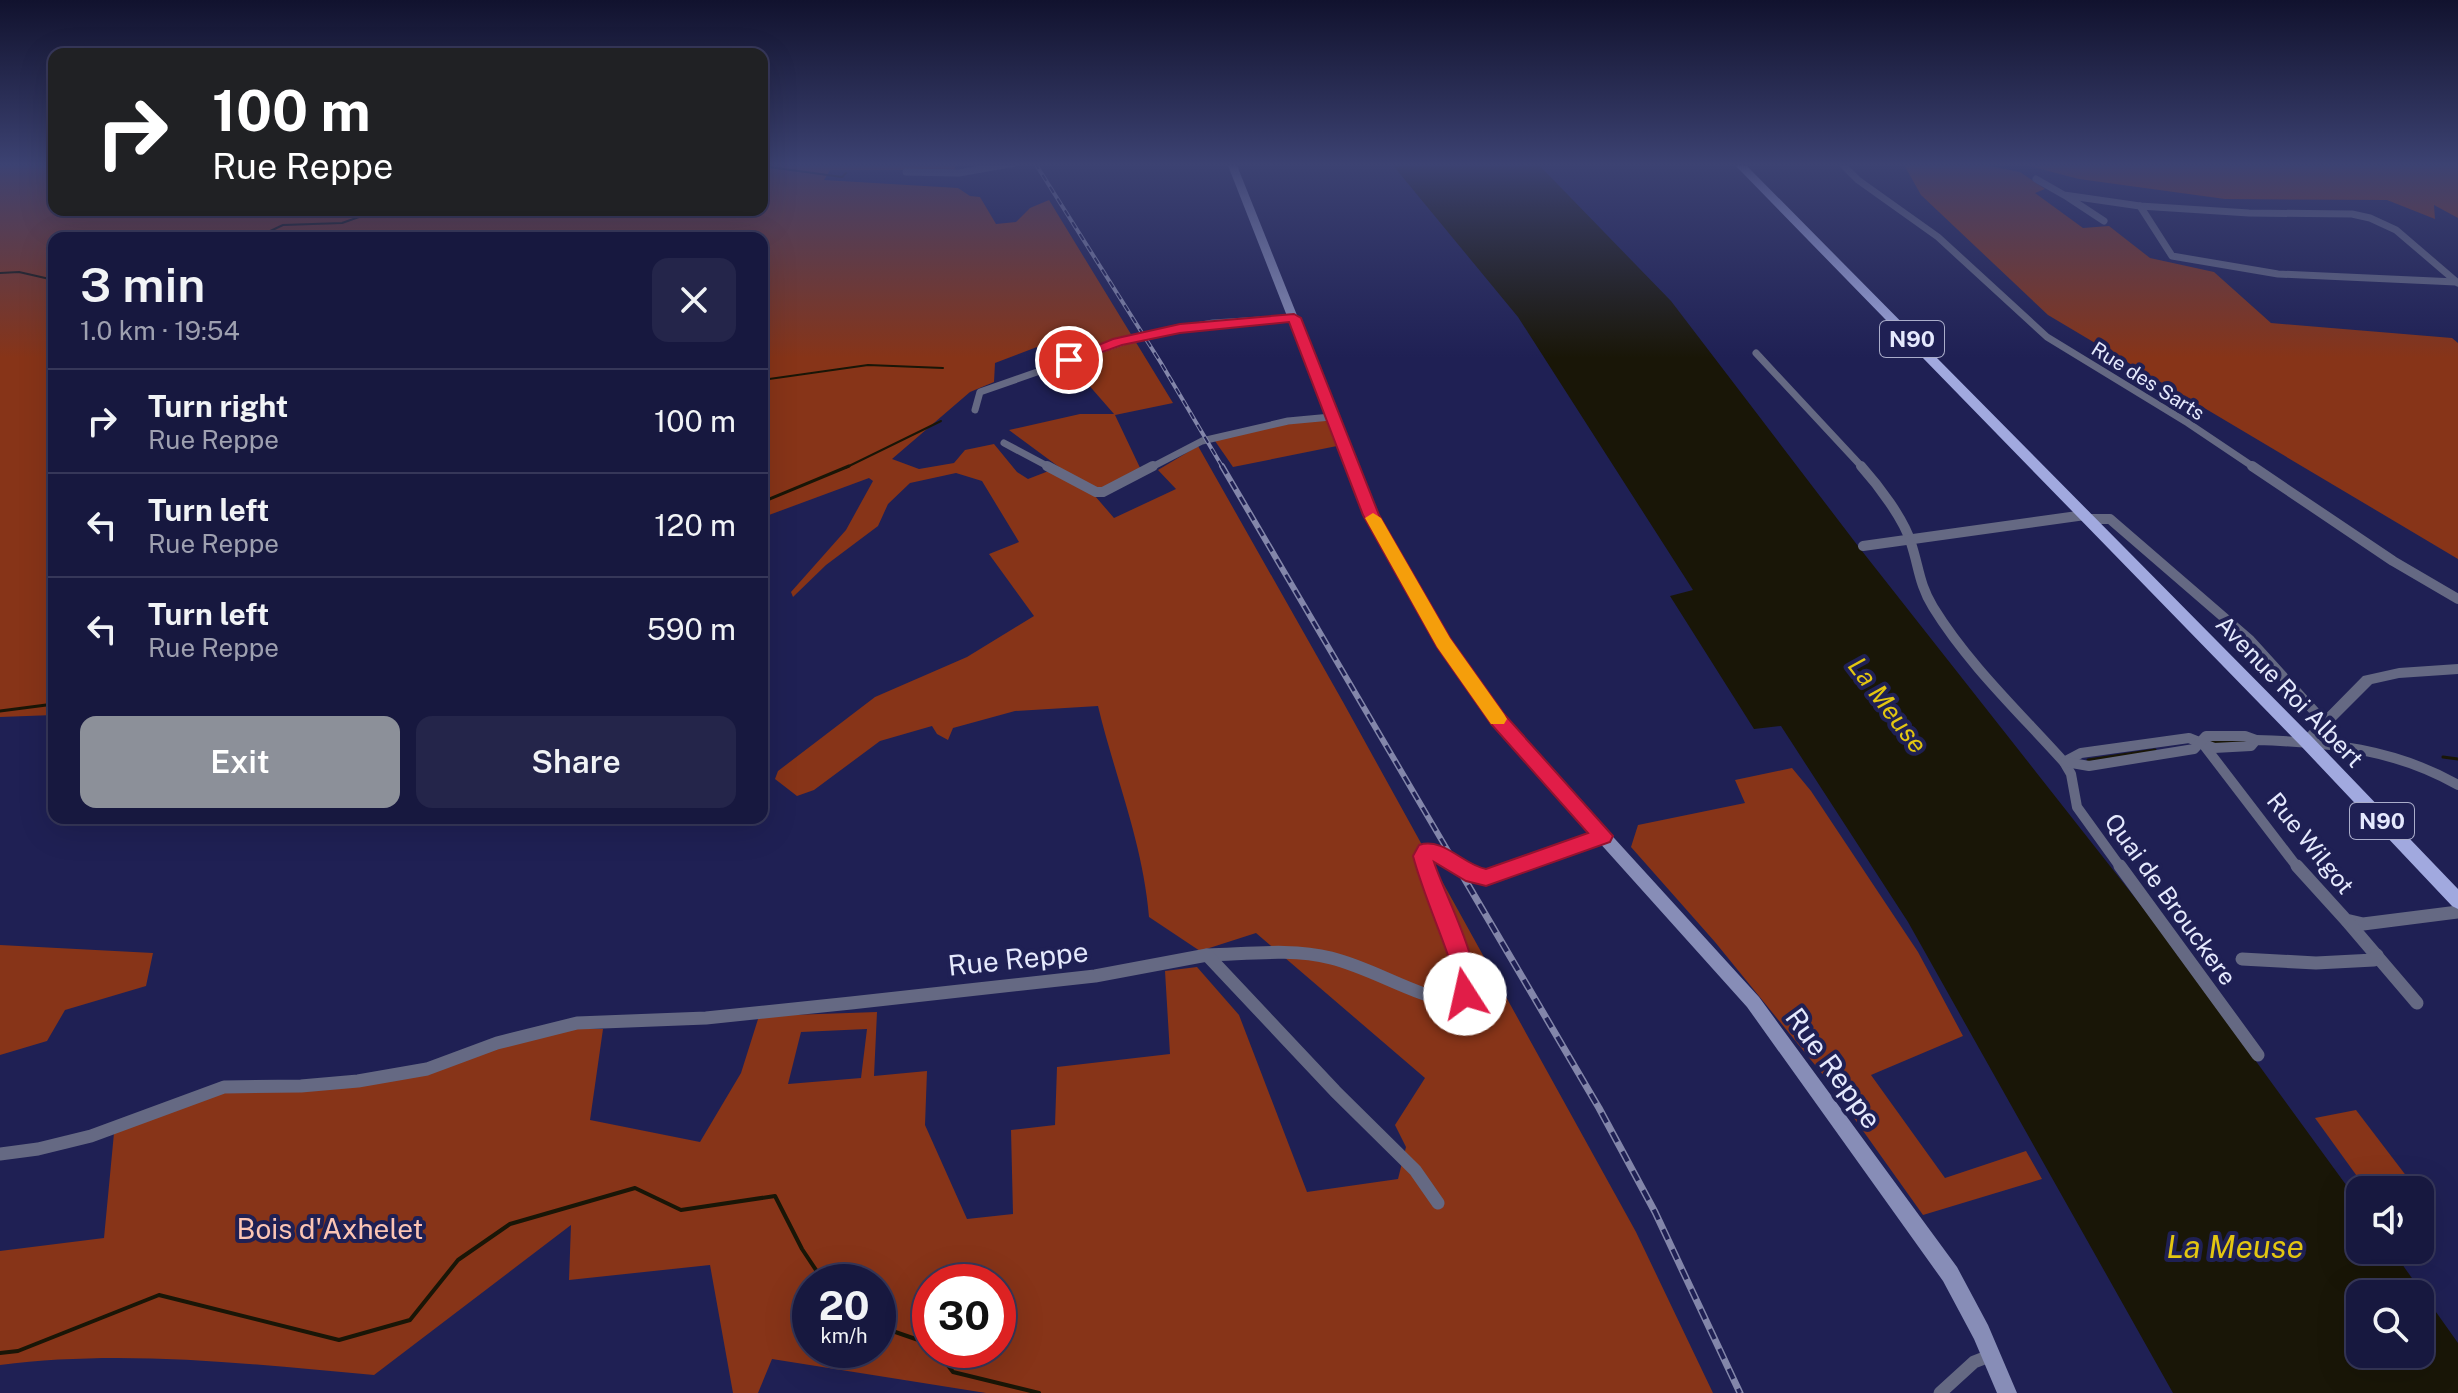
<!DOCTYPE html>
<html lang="en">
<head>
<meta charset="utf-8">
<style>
	:root { --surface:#17183f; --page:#24254a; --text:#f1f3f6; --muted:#9ea0b0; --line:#363759; --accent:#8c9099 }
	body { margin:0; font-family:"Public Sans",sans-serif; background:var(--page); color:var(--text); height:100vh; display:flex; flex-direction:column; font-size:30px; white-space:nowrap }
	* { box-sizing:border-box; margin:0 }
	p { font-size:26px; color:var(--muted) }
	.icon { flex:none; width:44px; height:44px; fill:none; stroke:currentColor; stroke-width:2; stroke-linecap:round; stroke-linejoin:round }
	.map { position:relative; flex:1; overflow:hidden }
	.drawer { position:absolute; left:48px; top:232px; width:720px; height:592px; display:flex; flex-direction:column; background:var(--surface); border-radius:16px; box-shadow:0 8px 32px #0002,0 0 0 2px var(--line) }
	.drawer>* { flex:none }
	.banner { position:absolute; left:48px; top:48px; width:720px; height:168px; border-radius:16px; box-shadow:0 8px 32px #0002,0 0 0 2px var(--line); background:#202124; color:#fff; overflow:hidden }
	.tools { position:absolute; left:2346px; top:1176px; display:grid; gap:16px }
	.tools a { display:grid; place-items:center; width:88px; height:88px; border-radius:16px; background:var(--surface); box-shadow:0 8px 32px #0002,0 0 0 2px var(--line); font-size:40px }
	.speed { position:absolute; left:792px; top:1264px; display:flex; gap:16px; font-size:40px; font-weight:700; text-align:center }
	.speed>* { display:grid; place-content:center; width:104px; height:104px; border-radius:50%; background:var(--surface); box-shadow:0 8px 32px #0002,0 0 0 2px var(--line); line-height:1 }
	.speed small { font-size:20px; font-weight:400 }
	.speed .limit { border:12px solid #d22; background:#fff; color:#111 }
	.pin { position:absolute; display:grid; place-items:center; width:68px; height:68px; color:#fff; margin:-34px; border:4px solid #fff; border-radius:50%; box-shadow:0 2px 8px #0007 }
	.me { position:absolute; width:88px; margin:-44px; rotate:350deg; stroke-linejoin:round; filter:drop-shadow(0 0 6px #0008) }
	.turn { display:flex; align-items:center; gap:28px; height:168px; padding:0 32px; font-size:36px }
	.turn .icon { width:104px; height:104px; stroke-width:2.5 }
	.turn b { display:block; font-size:56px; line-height:68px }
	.round { display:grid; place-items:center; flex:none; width:84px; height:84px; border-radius:16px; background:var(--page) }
	.head { display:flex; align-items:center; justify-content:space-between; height:136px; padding:0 32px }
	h1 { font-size:48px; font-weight:600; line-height:60px }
	.action { display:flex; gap:16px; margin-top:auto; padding:16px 32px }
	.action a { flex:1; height:92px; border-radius:16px; background:var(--accent); color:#fff; font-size:32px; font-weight:600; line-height:92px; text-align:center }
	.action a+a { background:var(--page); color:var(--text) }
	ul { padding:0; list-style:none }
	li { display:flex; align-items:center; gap:24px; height:104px; padding:0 32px; border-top:2px solid var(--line) }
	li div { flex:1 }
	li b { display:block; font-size:30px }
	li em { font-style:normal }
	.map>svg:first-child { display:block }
</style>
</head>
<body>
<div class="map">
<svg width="2458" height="1393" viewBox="0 0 2458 1393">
	<rect width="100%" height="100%" fill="#1f2054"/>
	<g fill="#873418" fill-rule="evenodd">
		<path d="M 0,163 L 54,163 L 54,210 L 762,210 L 762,163 L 955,163 L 955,170 L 830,170 L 824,180 L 958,188 L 970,196 L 980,197 L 996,224 L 1016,222 L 1030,208 L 1049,200 L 1173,403 L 1115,415 L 1142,472 L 1095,496 L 1114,518 L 1176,489 L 1158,470 L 1198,446 L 1343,702 L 1636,1232 L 1713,1393 L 986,1393 L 772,1359 L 758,1393 L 733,1393 L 710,1265 L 569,1280 L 571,1225 L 374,1375 C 250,1364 124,1349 0,1365 L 0,1251 L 104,1238 L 114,1133 L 222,1091 L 356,1084 L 496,1047 L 575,1029 L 603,1029 L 590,1120 L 700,1142 L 741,1073 L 759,1016 L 877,1012 L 874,1076 L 927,1071 L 925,1125 L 967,1219 L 1013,1214 L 1011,1130 L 1055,1125 L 1057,1067 L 1170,1054 L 1165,971 L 1197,967 L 1239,1015 L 1307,1192 L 1398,1179 L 1406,1147 L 1395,1125 L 1425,1078 L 1256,933 L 1200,951 L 1149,917 C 1143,843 1115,777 1098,706 L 1015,711 L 953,728 L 948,740 L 937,734 L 932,726 L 880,741 L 814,790 L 797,796 L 775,779 L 778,771 L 875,697 L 967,657 L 1034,616 L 989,554 L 1019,542 L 982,481 L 956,473 L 910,483 L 888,504 L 878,526 L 826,565 L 793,597 L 791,592 L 846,530 L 873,481 L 869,478 L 769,515 L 762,522 L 762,238 L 54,238 L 54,715 L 0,717 ZM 1037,347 L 1051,363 L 1073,367 L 1114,414 L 1080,414 L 1009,430 L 1059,467 L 1028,479 L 1017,472 L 994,444 L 965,450 L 954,463 L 919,469 L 892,459 L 970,392 L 994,382 L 995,363 ZM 867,1029 L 861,1078 L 788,1084 L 801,1032 ZM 810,1282 L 878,1282 L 878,1350 L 810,1350 ZM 930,1282 L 998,1282 L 998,1350 L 930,1350 Z"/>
		<path d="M 1903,163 L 1975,163 L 2020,172 L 2045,189 L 2035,193 L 2083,228 L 2109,226 L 2150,258 L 2214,272 L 2271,323 L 2452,338 L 2458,343 L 2458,559 L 2048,315 L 1921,195 Z"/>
		<path d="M 2018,163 L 2458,163 L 2458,218 L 2434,205 L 2435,219 L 2387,200 L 2225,199 L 2079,179 Z"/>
		<path d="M 1326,417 L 1337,446 L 1233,467 L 1213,438 Z"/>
		<path d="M 1792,768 L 1811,791 L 1918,952 L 1963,1036 L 1871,1075 L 1945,1178 L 2026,1151 L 2042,1179 L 1923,1215 L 1824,1076 L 1715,942 L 1631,847 L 1638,825 L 1745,803 L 1735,780 Z"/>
		<path d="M 0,945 L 153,953 L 146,986 L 65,1010 L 47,1041 L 0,1055 Z"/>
		<path d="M 2356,1110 L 2417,1190 L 2367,1190 L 2315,1118 Z"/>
	</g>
	<path fill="#191607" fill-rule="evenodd" d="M 1391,163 L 1537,163 L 1671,301 L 1858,546 L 2162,932 L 2349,1189 L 2360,1204 L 2360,1250 L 2392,1250 L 2458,1343 L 2458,1393 L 2173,1393 L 1908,922 L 1781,726 L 1754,729 L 1670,596 L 1693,590 L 1518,317 ZM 2360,1294 L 2420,1294 L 2420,1354 L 2360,1354 Z"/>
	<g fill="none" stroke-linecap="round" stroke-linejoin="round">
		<g stroke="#191607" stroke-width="2">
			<path d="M 762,166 L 842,177 L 846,173"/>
			<path d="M 218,238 L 244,232 L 266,233 L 283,225 L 342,223 L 379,210"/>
			<path d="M 0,273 L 19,272 L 54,280"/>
			<path d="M 762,380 L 868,365 L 943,368"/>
			<path d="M 845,468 L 941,421"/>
		</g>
		<g stroke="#191607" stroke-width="3">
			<path d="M 762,502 L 849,466"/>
			<path d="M 0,711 L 54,704"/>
			<path d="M 2210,742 L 2245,741"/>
			<path d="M 2443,757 L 2458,759"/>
			<path d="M 2088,760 L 2155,750"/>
		</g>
		<g stroke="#191607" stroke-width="4">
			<path d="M 878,1326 L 930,1344"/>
			<path d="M 936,1350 L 953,1372 L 1039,1393"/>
			<path d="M 0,1353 L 18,1351 L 159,1295 L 339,1340 L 410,1320 L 458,1260 L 510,1224 L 635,1188 L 681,1210 L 775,1196 L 802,1249 L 824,1282"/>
		</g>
		<g stroke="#656983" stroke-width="7">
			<path d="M 1841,163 L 1858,180 L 1938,237 L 2047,337 L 2188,423 L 2255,468"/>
			<path d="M 906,172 L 959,173 L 1015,163"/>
			<path d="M 2036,179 L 2064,195 L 2140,206 L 2249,213 L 2352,214 L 2370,218 L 2396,230 L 2458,283"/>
			<path d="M 2066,196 L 2104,221"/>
			<path d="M 2140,206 L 2172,256 L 2278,274 L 2456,282"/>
			<path d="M 1756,353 L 1863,468"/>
			<path d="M 975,410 L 980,392 L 1140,336 L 1213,323 L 1294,318"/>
			<path d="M 1004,443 L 1051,468"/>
			<path d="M 1150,468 L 1202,441 L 1288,421 L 1331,417"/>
		</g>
		<g stroke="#656983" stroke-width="10">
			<path d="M 1047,466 L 1096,492 L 1103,492 L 1153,466"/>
			<path d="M 1861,466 C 1878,485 1904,519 1911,543 C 1919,567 1919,584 1933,607 C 1968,664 2019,712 2064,762 L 2071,774 L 2077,807 L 2121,868"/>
			<path d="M 2252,466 L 2393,561 L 2458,599"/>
			<path d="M 2088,519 L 2110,519 L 2250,640 L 2325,723"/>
			<path d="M 1863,546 L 2085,515"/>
			<path d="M 2203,744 L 2298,868"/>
			<path d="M 2064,762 L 2081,753 L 2189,738 L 2214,748 L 2251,746 L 2256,740 C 2328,742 2395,749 2458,785"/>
			<path d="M 2066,762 L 2089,766 L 2194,749 L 2206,736 L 2245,736 L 2256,740"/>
			<path d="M 1427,868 L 1423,856 L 1426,851 L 1461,868"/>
			<path d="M 1512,868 L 1603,836"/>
		</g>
		<g stroke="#656983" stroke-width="13">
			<path d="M 1458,866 L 1486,877 L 1518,866"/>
			<path d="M 2120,866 L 2258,1055"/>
			<path d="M 2297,866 L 2346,920 L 2363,924 L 2458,912"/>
			<path d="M 2347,921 L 2417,1003"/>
			<path d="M 1207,955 C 1248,954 1291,948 1331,958 C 1375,969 1413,996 1459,1003 L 1465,994 L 1453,941 L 1426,866"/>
			<path d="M 2242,959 L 2316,963 L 2374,960 L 2377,955"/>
			<path d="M 0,1154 L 38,1149 L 91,1136 L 224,1087 L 301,1086 L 358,1081 L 427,1069 L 497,1043 L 577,1023 L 706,1018 L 851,1003 L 1095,976 L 1207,955 L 1335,1091 L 1415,1170 L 1438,1203"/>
			<path d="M 1940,1393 L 1974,1362 L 1992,1355"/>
		</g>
		<path fill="#656983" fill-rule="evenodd" d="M 2458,664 L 2458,674 L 2399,678 L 2372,684 L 2311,745 L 2301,745 L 2299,741 L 2363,676 L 2399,668 Z"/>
		<path fill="#878db7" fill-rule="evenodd" d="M 1227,163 L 1236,163 L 1377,515 L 1448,639 L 1502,715 L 1759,997 L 1957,1267 L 1988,1325 L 2017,1393 L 1997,1393 L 1974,1339 L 1943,1281 L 1747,1007 L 1492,723 L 1438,645 L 1365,515 Z"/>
		<path fill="#a1a9df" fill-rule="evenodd" d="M 1733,163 L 1744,163 L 2312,737 L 2458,889 L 2458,909 L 2452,906 L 2300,745 Z"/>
		<g stroke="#8386aa" stroke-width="4">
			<path id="rail-far2" d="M 1035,163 L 1161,363 L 1223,468"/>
		</g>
		<g stroke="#8386aa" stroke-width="6">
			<path id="rail-far1" d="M 1222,466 L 1458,868"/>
		</g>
		<g stroke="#8386aa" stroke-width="7">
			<path id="rail" d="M 1457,866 L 1599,1108 L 1655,1212 L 1740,1393"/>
		</g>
		<use href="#rail-far2" stroke="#1f2054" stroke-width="2" stroke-dasharray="7" stroke-linecap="butt"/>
		<use href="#rail-far1" stroke="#1f2054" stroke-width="3" stroke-dasharray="9" stroke-linecap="butt"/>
		<use href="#rail" stroke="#1f2054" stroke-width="4" stroke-dasharray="11" stroke-linecap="butt"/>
	</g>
	<linearGradient id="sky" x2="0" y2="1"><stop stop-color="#11122e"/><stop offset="0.46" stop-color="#3c4272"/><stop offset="1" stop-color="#3c4272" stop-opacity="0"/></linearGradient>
	<rect width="2458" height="358" fill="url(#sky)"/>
	<path fill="#e11d48" stroke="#92132f" stroke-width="2" d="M 1294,314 L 1301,318 L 1379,515 L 1450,638 L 1504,714 L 1613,836 L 1610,842 L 1486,886 L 1466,881 L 1434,862 C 1444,894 1487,972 1473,1001 L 1465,1004 L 1458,1001 C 1452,989 1455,976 1451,964 C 1439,928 1423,893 1413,856 L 1419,845 C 1444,837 1463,865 1486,869 L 1588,833 L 1491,724 L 1437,647 L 1363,515 L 1289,322 L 1180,333 L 1122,345 L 1069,364 L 1062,360 L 1113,339 L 1180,324 Z"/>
	<path fill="#f59e0b" d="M 1373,513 L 1381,518 L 1450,638 L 1504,714 L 1507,719 L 1504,724 L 1491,724 L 1437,647 L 1365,518 Z"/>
	<g text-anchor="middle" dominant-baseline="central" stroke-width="8" stroke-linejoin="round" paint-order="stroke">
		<g font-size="20" fill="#e5e9fd" stroke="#1f2054">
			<text transform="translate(2148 381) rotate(32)">Rue des Sarts</text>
		</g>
		<g fill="#1f2054" stroke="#aaadca" stroke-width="2">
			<rect x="1880" y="321" width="64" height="36" rx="6"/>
			<rect x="2350" y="803" width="64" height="36" rx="6"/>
		</g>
		<g font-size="22" font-weight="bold" fill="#e5e9fd">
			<text x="1912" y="339">N90</text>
			<text x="2382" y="821">N90</text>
		</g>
		<g font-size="24" fill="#e5e9fd" stroke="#1f2054">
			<text transform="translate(2290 691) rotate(46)">Avenue Roi Albert</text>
			<text transform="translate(2311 843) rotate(51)">Rue Wilgot</text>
			<text transform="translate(2171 899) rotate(54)">Quai de Brouckere</text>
		</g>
		<g font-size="26" font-style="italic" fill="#e3c611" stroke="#1f2054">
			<text transform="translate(1888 705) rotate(53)">La Meuse</text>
		</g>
		<g font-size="28" fill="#e5e9fd" stroke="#1f2054">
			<text transform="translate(1018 958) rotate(-6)">Rue Reppe</text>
			<text transform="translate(1834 1068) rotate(54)">Rue Reppe</text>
		</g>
		<g font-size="28" fill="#fcc5b4" stroke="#1f2054">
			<text x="330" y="1228">Bois d'Axhelet</text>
		</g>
		<g font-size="32" font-style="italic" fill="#e3c611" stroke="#1f2054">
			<text x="2235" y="1246">La Meuse</text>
		</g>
	</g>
</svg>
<div class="tools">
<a><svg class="icon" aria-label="sound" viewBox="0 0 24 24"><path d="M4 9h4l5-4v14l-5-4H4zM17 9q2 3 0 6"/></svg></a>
<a><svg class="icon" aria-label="search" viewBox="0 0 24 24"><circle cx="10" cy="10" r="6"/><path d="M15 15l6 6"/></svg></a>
</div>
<div class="speed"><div>20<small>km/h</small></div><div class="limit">30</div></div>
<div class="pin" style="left:1069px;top:360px;background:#d93025"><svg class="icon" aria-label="arrive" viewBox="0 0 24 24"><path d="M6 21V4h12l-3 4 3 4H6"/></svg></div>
<svg class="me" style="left:1465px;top:994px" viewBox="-20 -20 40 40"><circle r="19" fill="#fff"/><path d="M0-13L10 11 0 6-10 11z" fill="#e11d48"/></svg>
<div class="banner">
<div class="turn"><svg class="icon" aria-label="right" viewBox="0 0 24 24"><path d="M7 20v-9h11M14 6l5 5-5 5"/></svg><div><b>100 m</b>Rue Reppe</div></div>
</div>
<section class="drawer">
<div class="head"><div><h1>3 min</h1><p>1.0 km · 19:54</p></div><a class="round"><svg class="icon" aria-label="close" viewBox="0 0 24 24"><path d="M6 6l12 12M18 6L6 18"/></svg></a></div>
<ul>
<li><svg class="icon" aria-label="right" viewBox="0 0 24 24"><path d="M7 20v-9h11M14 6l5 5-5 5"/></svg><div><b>Turn right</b><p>Rue Reppe</p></div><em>100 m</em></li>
<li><svg class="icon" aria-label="left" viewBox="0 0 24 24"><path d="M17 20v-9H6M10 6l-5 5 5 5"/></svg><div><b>Turn left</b><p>Rue Reppe</p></div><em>120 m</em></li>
<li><svg class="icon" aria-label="left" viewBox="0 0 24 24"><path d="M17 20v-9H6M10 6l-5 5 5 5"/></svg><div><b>Turn left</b><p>Rue Reppe</p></div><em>590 m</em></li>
</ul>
<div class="action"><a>Exit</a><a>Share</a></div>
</section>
</div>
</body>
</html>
